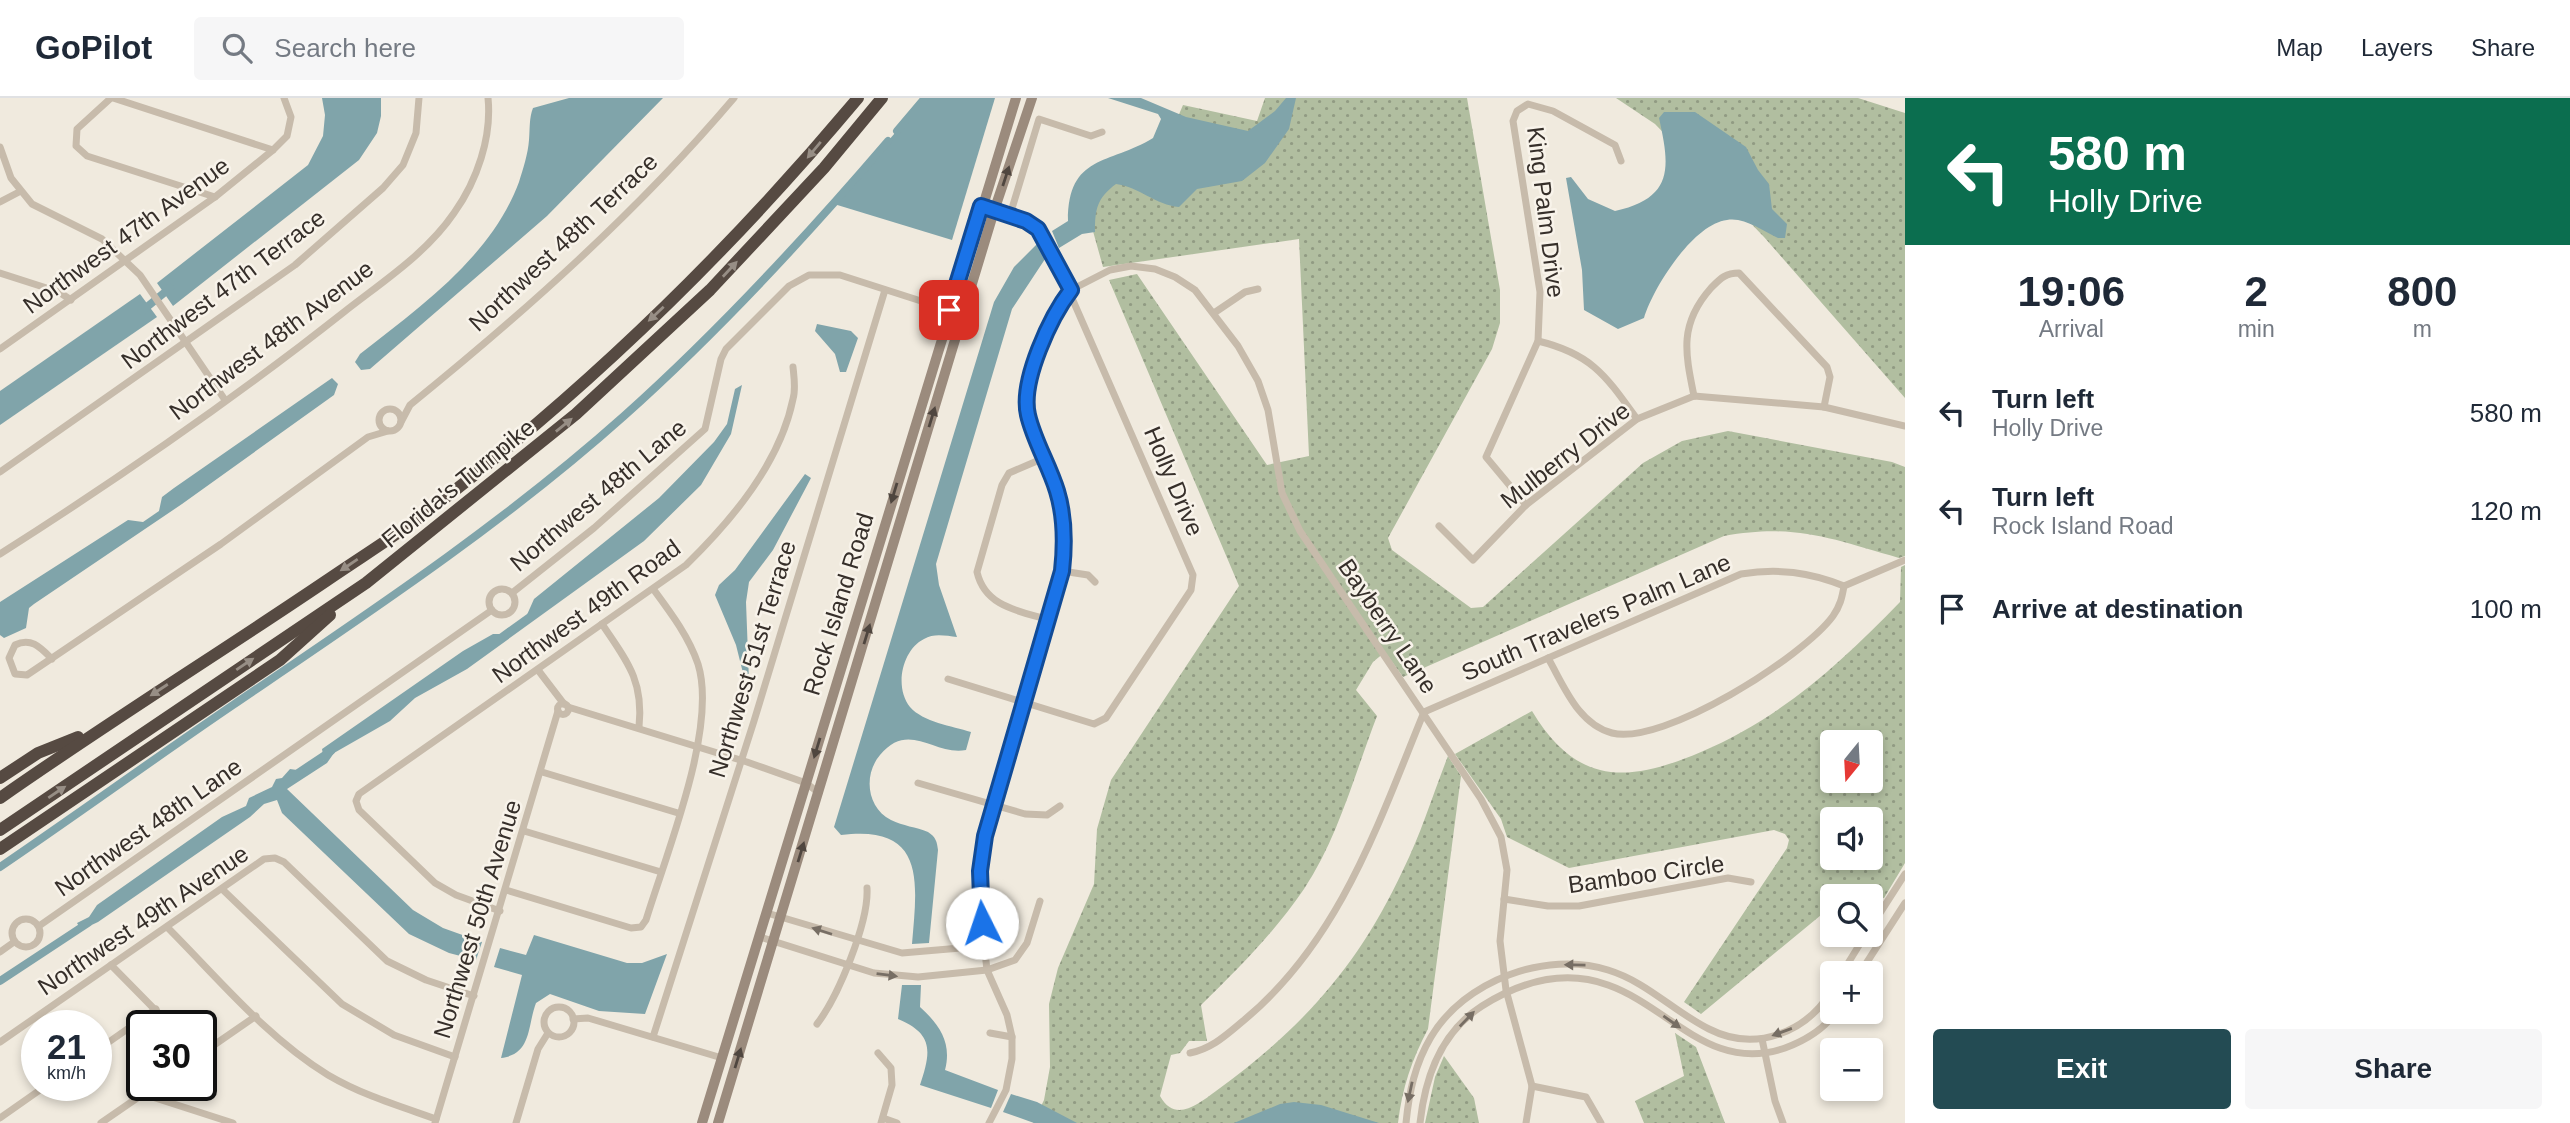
<!DOCTYPE html>
<html lang="en">
<head>
<meta charset="utf-8">
<style>
	:root { --surface:#fff; --page:#f6f6f7; --text:#1f2937; --muted:#747a83; --line:#e0e1e3; --accent:#234b53 }
	body { margin:0; font-family:Helvetica,sans-serif; background:var(--page); color:var(--text); height:100vh; display:flex; flex-direction:column; font-size:26px; white-space:nowrap }
	* { box-sizing:border-box; margin:0 }
	p { font-size:23px; color:var(--muted) }
	.icon { flex:none; width:38px; height:38px; fill:none; stroke:currentColor; stroke-width:2; stroke-linecap:round; stroke-linejoin:round }
	.map { position:relative; flex:1; overflow:hidden }
	.details { display:flex; flex-direction:column; background:var(--surface); width:665px }
	.details>* { flex:none }
	.banner { background:#0b6e4f; color:#fff; overflow:hidden }
	.needle { width:46px; rotate:198deg }
	.fabs { position:absolute; left:1820px; top:632px; display:grid; gap:14px }
	.fabs a { display:grid; place-items:center; width:63px; height:63px; border-radius:7px; background:var(--surface); box-shadow:0 4px 10px #0003; font-size:35px }
	.speed { position:absolute; left:21px; top:912px; display:flex; gap:14px; font-size:35px; font-weight:700; text-align:center }
	.speed>* { display:grid; place-content:center; width:91px; height:91px; border-radius:50%; background:var(--surface); box-shadow:0 4px 10px #0003; line-height:1 }
	.speed small { font-size:18px; font-weight:400 }
	.speed .limit { border:4px solid #111; border-radius:10px; background:#fff; color:#111 }
	.pin { position:absolute; display:grid; place-items:center; width:60px; height:60px; color:#fff; margin:-30px; border-radius:14px; box-shadow:0 4px 10px #0006 }
	.me { position:absolute; width:77px; margin:-38px; rotate:356deg; stroke-linejoin:round; filter:drop-shadow(0 0 5px #0008) }
	.turn { display:flex; align-items:center; gap:24px; height:147px; padding:0 28px; font-size:32px }
	.turn .icon { width:91px; height:91px; stroke-width:2.5 }
	.turn b { display:block; font-size:49px; line-height:60px }
	.eta { display:flex; justify-content:space-evenly; align-items:center; height:119px; text-align:center }
	.eta b { font-size:42px; font-weight:600; line-height:49px }
	.action { display:flex; gap:14px; margin-top:auto; padding:14px 28px }
	.action a { flex:1; height:80px; border-radius:7px; background:var(--accent); color:#fff; font-size:28px; font-weight:600; line-height:80px; text-align:center }
	.action a+a { background:var(--page); color:var(--text) }
	ul { padding:0; list-style:none }
	li { display:flex; align-items:center; gap:21px; height:98px; padding:0 28px }
	li div { flex:1 }
	li b { display:block; font-size:26px }
	li em { font-style:normal }
	header { display:flex; align-items:center; gap:42px; box-sizing:border-box; height:98px; padding:0 35px; background:var(--surface); border-bottom:2px solid var(--line) }
	header strong { font-size:33px }
	nav { display:flex; gap:38px; margin-inline-start:auto; font-size:24px }
	.search { width:490px; height:63px; background:var(--page); display:flex; align-items:center; gap:18px; box-sizing:border-box; padding:0 24px; border-radius:7px; color:var(--muted); font-size:26px }
	main { display:flex; flex:1; min-height:0 }
	.map>svg:first-child { display:block }
</style>
</head>
<body>
<header>
<strong>GoPilot</strong>
<div class="search"><svg class="icon" aria-label="search" viewBox="0 0 24 24"><circle cx="10" cy="10" r="6"/><path d="M15 15l6 6"/></svg>Search here</div>
<nav><a>Map</a><a>Layers</a><a>Share</a></nav>
</header>
<main>
<div class="map">
<svg width="1905" height="1025" viewBox="0 0 1905 1025">
	<defs>
		<pattern id="grass-dots" width="8" height="8" patternUnits="userSpaceOnUse" patternTransform="scale(1.75)"><rect width="8" height="8" fill="#b1bea0"/><path d="M2 2h.1M6 6h.1" fill="none" stroke="#919b83" stroke-width="1.8" stroke-linecap="round"/></pattern>
	</defs>
	<rect width="100%" height="100%" fill="#f0eade"/>
	<g fill="url(#grass-dots)" fill-rule="evenodd">
		<path d="M 1265,0 L 1467,0 L 1500,192 L 1500,225 L 1492,251 L 1388,440 L 1392,452 L 1471,510 L 1483,509 L 1643,365 L 1682,343 L 1728,333 L 1892,364 L 1905,369 L 1905,458 L 1899,460 C 1832,441 1795,425 1724,438 L 1403,579 L 1385,554 L 1373,564 L 1356,592 L 1377,618 C 1355,675 1338,740 1304,791 C 1274,835 1238,871 1201,907 L 1207,943 L 1189,943 L 1180,955 L 1171,957 L 1160,998 C 1175,1025 1197,1007 1216,993 C 1301,931 1358,869 1403,772 C 1421,736 1433,696 1448,658 L 1461,678 L 1428,931 C 1412,961 1402,990 1398,1025 L 1033,1025 L 1044,1002 L 1050,969 L 1049,906 L 1058,870 L 1094,786 L 1097,731 L 1111,682 L 1239,488 L 1109,182 L 1137,176 L 1267,367 L 1309,358 L 1299,141 L 1103,169 L 1084,101 L 1171,35 L 1183,7 L 1257,23 Z"/>
		<path d="M 1616,0 L 1858,0 L 1905,15 L 1905,300 L 1764,139 L 1655,26 Z"/>
		<path d="M 1905,467 L 1905,765 L 1884,800 L 1832,798 L 1832,808 L 1701,916 L 1684,904 L 1787,750 L 1789,742 L 1785,736 L 1774,732 L 1569,770 L 1507,739 L 1501,721 L 1455,656 L 1532,613 C 1577,688 1628,685 1701,654 C 1781,620 1840,566 1900,504 L 1901,469 ZM 1832,644 L 1871,644 L 1871,682 L 1832,682 ZM 1832,721 L 1871,721 L 1871,760 L 1832,760 Z"/>
		<path d="M 1675,935 L 1696,949 L 1725,1025 L 1644,1025 L 1635,1003 L 1684,978 Z"/>
		<path d="M 1444,958 L 1474,1000 L 1479,1025 L 1425,1025 L 1435,979 Z"/>
	</g>
	<g fill="#80a4aa">
		<path d="M 322,0 L 381,0 L 381,18 L 377,35 L 359,62 L 173,208 L 157,185 L 308,67 L 323,38 L 325,17 Z"/>
		<path d="M 569,0 L 663,0 L 547,118 L 370,271 L 361,272 L 355,264 L 360,256 C 421,208 491,159 519,84 C 523,71 528,56 529,42 C 530,31 529,20 533,10 Z"/>
		<path d="M 925,0 L 995,0 L 952,142 L 834,106 Z"/>
		<path d="M 1108,0 L 1141,0 L 1186,19 L 1248,33 L 1275,13 L 1286,0 L 1296,0 L 1289,31 L 1265,65 L 1242,83 L 1197,91 L 1179,109 C 1156,107 1139,89 1116,86 C 1097,100 1095,111 1095,134 L 1082,136 L 1059,150 L 1052,133 L 1068,123 C 1068,56 1109,67 1153,40 L 1161,21 L 1158,16 Z"/>
		<path d="M 1664,14 L 1695,14 L 1746,49 L 1758,72 L 1769,86 L 1772,111 L 1787,126 L 1785,140 L 1778,140 C 1762,133 1745,119 1727,122 C 1693,126 1653,190 1644,220 L 1618,231 L 1584,212 L 1582,172 L 1566,80 L 1571,79 L 1588,101 L 1615,113 C 1674,100 1670,69 1659,20 Z"/>
		<path d="M 1040,143 L 1047,158 L 1012,211 L 936,466 L 939,487 L 957,539 C 946,538 934,535 924,541 C 902,552 894,589 910,609 C 923,624 952,628 971,634 L 966,652 C 934,658 909,622 880,657 C 863,677 867,710 891,722 C 903,728 916,729 928,734 C 936,739 937,744 938,752 L 929,845 L 912,846 C 917,785 927,726 841,737 L 834,729 L 994,204 L 1014,169 Z"/>
		<path d="M 140,196 L 157,219 L 0,327 L 0,293 Z"/>
		<path d="M 817,226 L 851,233 L 858,240 L 846,274 L 840,274 L 835,256 L 815,233 Z"/>
		<path d="M 332,280 L 338,286 L 334,297 L 182,406 L 34,506 L 29,510 L 26,530 L 4,540 L 0,537 L 0,504 L 128,422 L 143,424 L 159,413 L 162,399 L 174,390 Z"/>
		<path d="M 742,287 L 731,336 L 701,387 L 644,443 L 467,571 L 415,600 L 390,623 L 334,655 L 327,665 L 287,691 L 413,812 L 443,830 L 482,844 L 476,862 L 449,855 L 409,836 L 282,715 L 277,702 L 264,706 L 250,719 L 98,824 L 81,832 L 77,825 L 89,819 L 97,807 L 222,719 L 246,708 L 249,700 L 272,689 L 276,681 L 282,680 L 290,671 L 304,673 L 324,662 L 322,651 L 463,553 L 493,536 L 501,536 L 508,530 L 511,535 L 528,523 L 526,519 L 534,501 L 659,400 L 714,344 L 727,326 L 735,291 Z"/>
		<path d="M 805,376 L 811,380 L 773,452 L 749,484 L 746,504 L 749,583 L 745,583 L 736,547 L 715,497 L 719,487 L 735,472 Z"/>
		<path d="M 534,837 L 627,865 L 642,865 L 667,856 L 645,916 L 599,913 L 550,896 L 536,905 C 527,929 532,956 501,960 L 522,877 L 494,869 L 500,850 L 526,857 Z"/>
		<path d="M 902,887 L 921,887 L 920,909 C 940,927 952,945 945,972 L 998,992 L 991,1010 L 920,987 C 931,954 934,936 898,921 Z"/>
		<path d="M 1011,996 L 1037,1004 L 1077,1025 L 1034,1025 L 1003,1014 Z"/>
		<path d="M 1294,1004 L 1321,1007 L 1379,1025 L 1234,1025 L 1280,1006 Z"/>
	</g>
	<g fill="none" stroke-linecap="round" stroke-linejoin="round">
		<g stroke="#80a4aa" stroke-width="8">
			<path d="M 897,33 L 925,0"/>
			<path d="M 142,213 L 170,190"/>
			<path d="M 502,539 L 534,516"/>
			<path d="M 295,677 L 331,653"/>
			<path d="M 0,769 C 78,716 155,660 233,607 C 367,516 503,426 624,318 C 719,233 805,140 888,43"/>
			<path d="M 0,883 L 88,825"/>
		</g>
		<g stroke="#c7bbab" stroke-width="7">
			<path d="M 111,0 L 77,31 L 76,48 L 87,58 L 215,99"/>
			<path d="M 113,0 L 273,52"/>
			<path d="M 0,49 L 11,80 L 32,106 L 102,141 L 140,177 L 225,302"/>
			<path d="M 0,104 L 19,94"/>
			<path d="M 1010,117 L 1039,21 L 1091,38 L 1102,34"/>
			<path d="M 0,175 L 59,194 L 71,202"/>
			<path d="M 1214,215 L 1245,194 L 1258,191"/>
			<path d="M 1538,243 C 1592,256 1606,278 1637,321"/>
			<path d="M 0,251 L 215,99 L 273,52 L 287,38 L 291,19 L 284,0"/>
			<path d="M 1694,298 C 1685,254 1679,226 1711,190 C 1720,181 1725,175 1739,175 L 1827,269 L 1830,279 L 1824,309"/>
			<circle cx="390" cy="322" r="11"/>
			<path d="M 401,324 L 410,307 C 525,214 638,113 734,0"/>
			<path d="M 1044,360 L 1009,375 L 1002,387 L 977,474 C 985,509 1019,513 1049,522"/>
			<path d="M 0,374 L 295,167 L 383,90 L 403,67 L 416,35 L 419,0"/>
			<path d="M 1526,407 L 1486,359 L 1538,243 L 1540,194 L 1513,23 L 1517,13 L 1528,6 L 1553,13 L 1615,47 L 1621,63"/>
			<path d="M 1439,428 L 1473,462 L 1526,407 L 1637,321 L 1694,298 L 1824,309 L 1905,328"/>
			<path d="M 0,456 C 118,381 234,301 344,214 C 382,184 426,156 454,115 C 477,83 492,39 488,0"/>
			<path d="M 1062,473 L 1088,477 L 1095,484"/>
			<circle cx="502" cy="504" r="13"/>
			<path d="M 512,495 L 594,430 L 705,331 L 721,261 L 726,251 L 789,188 L 809,177 L 840,177 L 949,212"/>
			<path d="M 602,526 C 627,563 644,583 639,629"/>
			<path d="M 1548,560 C 1564,588 1578,626 1612,635 C 1663,648 1803,559 1833,518 C 1840,508 1842,500 1844,488"/>
			<path d="M 52,561 C 40,549 31,539 15,547 L 9,560 L 15,576 L 27,577 L 221,446 L 368,339 L 388,333"/>
			<path d="M 538,572 L 564,606"/>
			<path d="M 948,581 L 1094,626 L 1106,620 L 1191,492 L 1193,477 L 1047,143 L 1026,123 L 991,112"/>
			<circle cx="563" cy="611" r="5.5"/>
			<path d="M 568,609 L 747,664 L 806,685 L 819,695"/>
			<path d="M 542,674 L 678,715"/>
			<path d="M 918,685 L 1025,716 L 1047,717 L 1060,708"/>
			<path d="M 524,733 L 661,774"/>
			<path d="M 222,791 L 342,906 L 394,937 L 455,959"/>
			<path d="M 506,792 L 631,830 L 641,829 L 646,822 C 666,756 718,630 698,566 C 689,539 671,515 654,492"/>
			<path d="M 1504,801 L 1548,808 L 1579,808 L 1728,780 L 1751,784"/>
			<path d="M 500,813 L 456,797 L 435,785 L 359,712 L 356,703 L 359,696 L 686,467 C 732,422 780,365 793,301 C 796,291 794,279 793,269"/>
			<path d="M 767,815 L 902,855 L 984,848"/>
			<circle cx="26" cy="835" r="14"/>
			<path d="M 39,828 L 492,512"/>
			<path d="M 167,829 C 217,879 266,939 328,977 C 362,997 399,1008 436,1021"/>
			<path d="M 1871,829 L 1905,776"/>
			<path d="M 760,839 L 874,875 L 918,879 L 987,872 L 1015,862 L 1027,845 L 1040,803"/>
			<path d="M 0,854 L 14,844"/>
			<path d="M 111,867 L 171,928"/>
			<path d="M 1842,875 L 1866,836"/>
			<path d="M 1860,875 L 1905,805"/>
			<circle cx="559" cy="924" r="15"/>
			<path d="M 573,921 L 588,920 L 722,960"/>
			<path d="M 817,926 C 838,899 869,824 867,790"/>
			<path d="M 990,935 L 1012,939"/>
			<path d="M 653,939 L 754,623 L 885,192"/>
			<path d="M 1762,941 L 1775,1003 L 1783,1025"/>
			<path d="M 0,944 L 264,761 L 275,760 L 284,764 L 387,863 L 426,882 L 474,898"/>
			<path d="M 96,953 L 156,911"/>
			<path d="M 878,955 L 891,970 L 892,987 L 881,1025"/>
			<path d="M 1190,955 C 1213,950 1226,937 1243,923 C 1340,843 1378,726 1424,614 L 1741,476 C 1778,470 1809,474 1844,488 L 1905,462"/>
			<path d="M 201,956 L 256,918"/>
			<path d="M 1532,988 L 1586,999 L 1601,1025"/>
			<path d="M 143,996 L 233,1025"/>
			<path d="M 0,1020 L 47,987"/>
			<path d="M 883,1020 L 897,1025"/>
			<path d="M 101,1025 L 156,987"/>
			<path d="M 435,1025 L 558,613"/>
			<path d="M 516,1025 L 538,951 L 548,935"/>
			<path d="M 989,1025 L 1006,992 L 1012,961 L 1012,939 L 1007,917 L 987,872 L 979,801 L 980,773 L 993,708 L 1062,473 L 1064,430 L 1058,394 L 1027,315 L 1028,294 L 1048,228 L 1071,192 L 1110,172 L 1131,168 L 1155,171 L 1175,179 L 1195,192 L 1238,248 L 1258,283 L 1268,312 L 1282,395 L 1300,433 L 1481,701 L 1501,739 L 1507,772 L 1500,843 L 1506,892 L 1532,988 L 1526,1025"/>
			<path d="M 1406,1025 C 1409,994 1415,966 1431,939 C 1464,883 1546,852 1608,872 C 1647,884 1673,913 1709,931 C 1756,955 1807,934 1832,892"/>
			<path d="M 1420,1025 C 1425,979 1441,934 1482,908 C 1520,884 1564,871 1608,887 C 1670,909 1711,976 1785,950 C 1804,943 1824,931 1836,914"/>
		</g>
		<g stroke="#9b8b7d" stroke-width="10">
			<path d="M 702,1025 L 1016,0"/>
			<path d="M 718,1025 L 994,113 L 1032,0"/>
		</g>
		<g stroke="#564a42" stroke-width="12">
			<path d="M 0,680 L 38,655 L 78,639"/>
			<path d="M 0,700 C 107,625 218,556 326,483 C 358,461 392,440 423,417 C 583,296 729,154 858,0"/>
			<path d="M 0,732 L 366,485 L 576,316 L 710,192 L 824,70 L 882,0"/>
			<path d="M 0,751 L 280,562 L 330,517"/>
		</g>
	</g>
	<defs><path id="oneway-solid" d="M-6-.8H1V-3.2L6.5 0L1 3.2V.8H-6Z" transform="scale(1.75)"/></defs>
	<g fill="#978e85">
		<use href="#oneway-solid" transform="translate(814 52) rotate(130)"/>
		<use href="#oneway-solid" transform="translate(730 171) rotate(-47)"/>
		<use href="#oneway-solid" transform="translate(656 216) rotate(137)"/>
		<use href="#oneway-solid" transform="translate(564 327) rotate(-39)"/>
		<use href="#oneway-solid" transform="translate(349 467) rotate(146)"/>
		<use href="#oneway-solid" transform="translate(245 566) rotate(-34)"/>
		<use href="#oneway-solid" transform="translate(159 592) rotate(147)"/>
		<use href="#oneway-solid" transform="translate(57 694) rotate(-34)"/>
	</g>
	<g fill="#4f463f">
		<use href="#oneway-solid" transform="translate(1006 78) rotate(-72)"/>
		<use href="#oneway-solid" transform="translate(932 319) rotate(-73)"/>
		<use href="#oneway-solid" transform="translate(894 395) rotate(107)"/>
		<use href="#oneway-solid" transform="translate(867 536) rotate(-73)"/>
		<use href="#oneway-solid" transform="translate(817 650) rotate(107)"/>
		<use href="#oneway-solid" transform="translate(801 754) rotate(-73)"/>
		<use href="#oneway-solid" transform="translate(738 960) rotate(-73)"/>
	</g>
	<g fill="#776e64">
		<use href="#oneway-solid" transform="translate(822 833) rotate(-162)"/>
		<use href="#oneway-solid" transform="translate(1575 867) rotate(-179)"/>
		<use href="#oneway-solid" transform="translate(887 877) rotate(7)"/>
		<use href="#oneway-solid" transform="translate(1467 921) rotate(-46)"/>
		<use href="#oneway-solid" transform="translate(1672 924) rotate(35)"/>
		<use href="#oneway-solid" transform="translate(1782 934) rotate(160)"/>
		<use href="#oneway-solid" transform="translate(1410 994) rotate(102)"/>
	</g>
	<g fill="none" stroke-linecap="round" stroke-linejoin="round">
		<g stroke="#114b97" stroke-width="18">
			<path id="route" d="M 949,212 L 981,108 L 1026,123 L 1038,131 L 1071,192 C 1051,218 1020,283 1028,317 C 1034,343 1049,367 1057,393 C 1065,419 1065,446 1062,473 L 985,738 L 980,773 L 982,825"/>
		</g>
		<use href="#route" stroke="#1a73e8" stroke-width="12"/>
	</g>
	<g text-anchor="middle" dominant-baseline="central" stroke-width="5" stroke-linejoin="round" paint-order="stroke">
		<g font-size="24" fill="#362f2a" stroke="#f8f3ea">
			<text transform="translate(1546 114) rotate(83)">King Palm Drive</text>
			<text transform="translate(126 137) rotate(-36)">Northwest 47th Avenue</text>
			<text transform="translate(563 144) rotate(-43)">Northwest 48th Terrace</text>
			<text transform="translate(223 191) rotate(-37)">Northwest 47th Terrace</text>
			<text transform="translate(271 242) rotate(-37)">Northwest 48th Avenue</text>
			<text transform="translate(1565 357) rotate(-38)">Mulberry Drive</text>
			<text transform="translate(1174 383) rotate(67)">Holly Drive</text>
			<text transform="translate(458 385) rotate(-39)">Florida's Turnpike</text>
			<text transform="translate(598 397) rotate(-40)">Northwest 48th Lane</text>
			<text transform="translate(838 506) rotate(-73)">Rock Island Road</text>
			<text transform="translate(586 513) rotate(-36)">Northwest 49th Road</text>
			<text transform="translate(1596 519) rotate(-23)">South Travelers Palm Lane</text>
			<text transform="translate(1388 528) rotate(56)">Bayberry Lane</text>
			<text transform="translate(752 561) rotate(-73)">Northwest 51st Terrace</text>
			<text transform="translate(148 729) rotate(-35)">Northwest 48th Lane</text>
			<text transform="translate(1646 776) rotate(-8)">Bamboo Circle</text>
			<text transform="translate(477 821) rotate(-73)">Northwest 50th Avenue</text>
			<text transform="translate(143 822) rotate(-34)">Northwest 49th Avenue</text>
		</g>
	</g>
</svg>
<div class="fabs">
<a><svg class="needle" viewBox="-14 -14 28 28"><path d="M0-13l5 13h-10z" fill="#e53935"/><path d="M0 13l5-13h-10z" fill="#747a83"/></svg></a>
<a><svg class="icon" aria-label="sound" viewBox="0 0 24 24"><path d="M4 9h4l5-4v14l-5-4H4zM17 9q2 3 0 6"/></svg></a>
<a><svg class="icon" aria-label="search" viewBox="0 0 24 24"><circle cx="10" cy="10" r="6"/><path d="M15 15l6 6"/></svg></a>
<a>+</a>
<a>−</a>
</div>
<div class="speed"><div>21<small>km/h</small></div><div class="limit">30</div></div>
<div class="pin" style="left:949px;top:212px;background:#d93025"><svg class="icon" aria-label="arrive" viewBox="0 0 24 24"><path d="M6 21V4h12l-3 4 3 4H6"/></svg></div>
<svg class="me" style="left:982px;top:825px" viewBox="-20 -20 40 40"><circle r="19" fill="#fff"/><path d="M0-13L10 11 0 6-10 11z" fill="#1a73e8"/></svg>
</div>
<section class="details">
<div class="banner">
<div class="turn"><svg class="icon" aria-label="left" viewBox="0 0 24 24"><path d="M17 20v-9H6M10 6l-5 5 5 5"/></svg><div><b>580 m</b>Holly Drive</div></div>
</div>
<div class="eta">
<div><b>19:06</b><p>Arrival</p></div>
<div><b>2</b><p>min</p></div>
<div><b>800</b><p>m</p></div>
</div>
<ul>
<li><svg class="icon" aria-label="left" viewBox="0 0 24 24"><path d="M17 20v-9H6M10 6l-5 5 5 5"/></svg><div><b>Turn left</b><p>Holly Drive</p></div><em>580 m</em></li>
<li><svg class="icon" aria-label="left" viewBox="0 0 24 24"><path d="M17 20v-9H6M10 6l-5 5 5 5"/></svg><div><b>Turn left</b><p>Rock Island Road</p></div><em>120 m</em></li>
<li><svg class="icon" aria-label="arrive" viewBox="0 0 24 24"><path d="M6 21V4h12l-3 4 3 4H6"/></svg><div><b>Arrive at destination</b></div><em>100 m</em></li>
</ul>
<div class="action"><a>Exit</a><a>Share</a></div>
</section>
</main>
</body>
</html>
